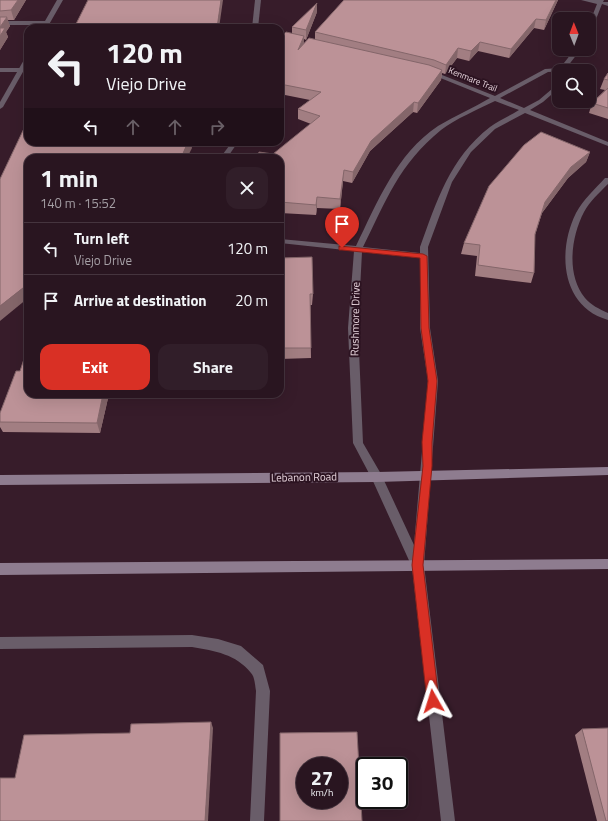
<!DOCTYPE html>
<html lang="en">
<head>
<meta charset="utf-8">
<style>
	:root { --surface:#291520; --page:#311e29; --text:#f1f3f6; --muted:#a59fa5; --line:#45343e; --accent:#d93025 }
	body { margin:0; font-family:"Titillium Web",sans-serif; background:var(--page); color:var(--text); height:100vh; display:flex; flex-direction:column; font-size:15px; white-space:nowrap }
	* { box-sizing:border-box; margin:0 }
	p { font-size:13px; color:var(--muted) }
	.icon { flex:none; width:22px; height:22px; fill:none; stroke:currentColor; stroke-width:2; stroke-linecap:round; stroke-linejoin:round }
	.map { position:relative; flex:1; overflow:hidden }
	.side { position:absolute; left:24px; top:154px; width:260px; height:244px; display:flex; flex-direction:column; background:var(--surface); border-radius:12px; box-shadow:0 4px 16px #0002,0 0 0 1px var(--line) }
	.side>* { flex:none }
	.hud { position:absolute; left:24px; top:24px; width:260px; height:122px; border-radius:12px; box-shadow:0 4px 16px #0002,0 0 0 1px var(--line); background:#291520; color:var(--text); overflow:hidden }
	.needle { width:26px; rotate:359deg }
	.fabs { position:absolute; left:552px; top:12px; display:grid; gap:8px }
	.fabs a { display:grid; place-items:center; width:44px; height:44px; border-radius:8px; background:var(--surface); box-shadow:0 4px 16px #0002,0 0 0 1px var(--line); font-size:20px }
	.speed { position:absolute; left:296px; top:757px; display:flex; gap:8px; font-size:20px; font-weight:700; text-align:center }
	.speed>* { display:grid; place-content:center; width:52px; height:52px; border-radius:50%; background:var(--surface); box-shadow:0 4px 16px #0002,0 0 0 1px var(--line); line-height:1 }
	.speed small { font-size:10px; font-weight:400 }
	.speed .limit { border:2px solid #111; border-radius:6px; background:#fff; color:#111 }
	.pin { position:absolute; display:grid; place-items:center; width:34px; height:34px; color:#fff; margin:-41px -17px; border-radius:50% 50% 50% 0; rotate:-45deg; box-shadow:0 0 4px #0007 }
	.pin .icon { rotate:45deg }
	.me { position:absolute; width:44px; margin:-22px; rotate:354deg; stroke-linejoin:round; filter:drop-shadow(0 0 3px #0008) }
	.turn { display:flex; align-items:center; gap:14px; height:84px; padding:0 16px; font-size:18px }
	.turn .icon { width:52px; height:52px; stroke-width:2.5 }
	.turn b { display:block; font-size:28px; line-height:34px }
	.lanes { display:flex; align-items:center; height:38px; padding:0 16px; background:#0003; justify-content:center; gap:20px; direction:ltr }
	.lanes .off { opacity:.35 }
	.round { display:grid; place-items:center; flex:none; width:42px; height:42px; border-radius:12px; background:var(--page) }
	.headline { display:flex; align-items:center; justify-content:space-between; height:68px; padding:0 16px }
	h1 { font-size:24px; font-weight:700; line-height:30px }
	.primary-button { display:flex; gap:8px; margin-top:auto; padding:8px 16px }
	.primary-button a { flex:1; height:46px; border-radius:12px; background:var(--accent); color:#fff; font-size:16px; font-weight:700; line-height:46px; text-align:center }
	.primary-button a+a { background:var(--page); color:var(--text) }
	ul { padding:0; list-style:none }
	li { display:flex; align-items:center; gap:12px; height:52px; padding:0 16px; border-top:1px solid var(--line) }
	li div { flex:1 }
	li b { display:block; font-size:15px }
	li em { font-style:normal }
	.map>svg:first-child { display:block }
</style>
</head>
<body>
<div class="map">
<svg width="608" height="821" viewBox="0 0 608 821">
	<rect width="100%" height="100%" fill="#371c2a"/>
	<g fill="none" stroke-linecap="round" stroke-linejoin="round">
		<g fill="#695d69" fill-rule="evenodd">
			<path d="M 0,68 L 22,68 L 25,70 L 22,72 L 0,72 Z"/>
			<path d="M 192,635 L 218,639 L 241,646 L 263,665 L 270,691 L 264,821 L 250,821 L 256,691 C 255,686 255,677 251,673 C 236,654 215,651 192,647 L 0,649 L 0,637 Z"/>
		</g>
		<g fill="#695d69" fill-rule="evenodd">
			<path d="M 57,0 L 63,0 L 47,28 L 41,28 L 43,25 L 0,25 L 0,21 L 45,21 Z"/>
			<path d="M 255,0 L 261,0 L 258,28 L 252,28 Z"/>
			<path d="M 581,0 L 604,0 L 603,2 L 608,2 L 608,6 L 602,4 L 591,32 L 589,33 L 589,24 L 597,4 Z"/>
			<path d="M 575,49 L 581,49 L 564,71 L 548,72 L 500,98 L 524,108 L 539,100 L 559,83 L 559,88 L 543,102 L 530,110 L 608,142 L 608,146 L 525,113 L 495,129 L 471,152 L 452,182 L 428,247 L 430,328 L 438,381 L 424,565 L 455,821 L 441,821 L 412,567 L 372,479 L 353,443 L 348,328 L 354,251 L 280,243 L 280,239 L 356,246 C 377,203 396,154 438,126 C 455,116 473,108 490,98 L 428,73 L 428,71 L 432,71 L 495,96 L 545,69 L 560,68 ZM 495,101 L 519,110 C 510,116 499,120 490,127 C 449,159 437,201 420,247 L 420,253 L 363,247 C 386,201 399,164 441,130 C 455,119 479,109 495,101 ZM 362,252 L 420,258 L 420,328 L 428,381 L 414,545 L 381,474 L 363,443 L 358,328 Z"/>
			<path d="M 28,56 L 28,63 L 3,107 L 0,109 L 0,102 L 25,58 Z"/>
			<path d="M 232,142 L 238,142 L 227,158 L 220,158 Z"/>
			<path d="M 605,178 L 608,178 L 608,184 C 599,193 590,201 584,212 C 571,237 566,275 585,298 C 591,305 599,309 608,313 L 608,320 C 561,307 557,251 576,213 C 583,200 595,189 605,178 Z"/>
		</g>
		<g fill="#8e7c8f" fill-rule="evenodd">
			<path d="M 608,467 L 608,475 L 377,482 L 0,485 L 0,475 L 377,472 Z"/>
			<path d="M 608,559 L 608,569 L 0,575 L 0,563 Z"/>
		</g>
	</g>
	<g fill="#a27e82">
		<path d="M 0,0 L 26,0 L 14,20 L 7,20 L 10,26 L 6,32 L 8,37 L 0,50 Z"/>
		<path d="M 344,0 L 558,0 L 544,30 L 534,28 L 509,58 L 478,51 L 469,61 L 457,58 L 445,74 L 442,73 L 441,80 L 417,113 L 413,112 L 370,151 L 352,183 L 343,181 L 340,209 L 317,208 L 316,215 L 280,213 L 280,158 L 273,154 L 311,124 L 298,119 L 298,109 L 310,100 L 280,94 L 280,38 L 292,34 L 292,27 L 317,12 L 306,40 L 304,39 L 304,44 L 315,39 L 315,32 Z"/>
		<path d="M 608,73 L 608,119 L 589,113 L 592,103 L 605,90 L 600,89 L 604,79 Z"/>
		<path d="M 590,152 L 586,162 L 568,178 L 542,213 L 535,235 L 534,273 L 531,283 L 475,276 L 477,256 L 461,254 L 464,243 Z"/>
		<path d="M 280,258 L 313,294 L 312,305 L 310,305 L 311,358 L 280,359 Z"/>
		<path d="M 20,371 L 109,394 L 100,433 L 3,432 L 0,427 L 0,413 Z"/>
		<path d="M 582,729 L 608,821 L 597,821 L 575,735 Z"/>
	</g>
	<g fill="#84666a">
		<path d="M 18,0 L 26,0 L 14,20 L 11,10 Z"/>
		<path d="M 221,0 L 223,0 L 219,28 L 217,28 Z"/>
		<path d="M 556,0 L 558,0 L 544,30 L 546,20 Z"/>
		<path d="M 317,3 L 317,12 L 306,40 L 306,30 Z"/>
		<path d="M 7,17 L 10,26 L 6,32 L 8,37 L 0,50 L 0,27 Z"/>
		<path d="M 536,19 L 534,28 L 509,58 L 511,49 Z"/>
		<path d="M 304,36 L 304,46 L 298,50 Z"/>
		<path d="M 480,42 L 478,51 L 469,61 L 471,51 Z"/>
		<path d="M 458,48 L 457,58 L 445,74 L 446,65 Z"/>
		<path d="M 442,70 L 441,80 L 417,113 L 418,103 Z"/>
		<path d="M 414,102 L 413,112 L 370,151 L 352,183 L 353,172 L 371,141 Z"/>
		<path d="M 188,142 L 191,142 L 192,148 L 187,158 L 181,158 Z"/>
		<path d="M 590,152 L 586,162 L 568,178 L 542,213 L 545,202 L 571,167 Z"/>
		<path d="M 344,170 L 343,181 L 340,209 L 340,199 Z"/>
		<path d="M 317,197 L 317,208 L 316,215 L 316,205 Z"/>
		<path d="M 28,284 L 28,298 L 0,321 L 0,306 Z"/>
		<path d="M 103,394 L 109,394 L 100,433 L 97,423 Z"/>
		<path d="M 211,722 L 213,728 L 208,821 L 205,821 Z"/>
	</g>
	<g fill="#bc9297" stroke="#84666a" fill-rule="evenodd">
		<path d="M 0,0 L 18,0 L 11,10 L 0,11 Z"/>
		<path d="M 88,0 L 221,0 L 217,28 L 74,28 Z"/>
		<path d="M 344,0 L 556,0 L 546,20 L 536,19 L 511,49 L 480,42 L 471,51 L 458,48 L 446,65 L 434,60 L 315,32 Z"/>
		<path d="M 317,3 L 306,30 L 292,27 Z"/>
		<path d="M 0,17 L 7,17 L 0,27 Z"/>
		<path d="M 0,28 L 5,28 L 0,36 Z"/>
		<path d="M 286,32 L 304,36 L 298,50 L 309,38 L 429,65 L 442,70 L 418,103 L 414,102 L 371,141 L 353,172 L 344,170 L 340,199 L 317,197 L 316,205 L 280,202 L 280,158 L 257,158 L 259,152 L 273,154 L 320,116 L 298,109 L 321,92 L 280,84 L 280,38 Z"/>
		<path d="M 608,73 L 608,80 L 604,79 Z"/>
		<path d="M 608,88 L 608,108 L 592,103 Z"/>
		<path d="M 28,120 L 28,142 L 188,142 L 181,158 L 28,158 L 28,284 L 0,306 L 0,179 Z"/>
		<path d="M 541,132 L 590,152 L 571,167 L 545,202 L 535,234 L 534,273 L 478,265 L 480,245 L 464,243 L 489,186 L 524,145 Z"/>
		<path d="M 312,257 L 313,294 L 310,294 L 311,348 L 280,348 L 280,258 Z"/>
		<path d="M 28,347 L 28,394 L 103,394 L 97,423 L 0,422 L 0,413 L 16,371 L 20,371 Z"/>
		<path d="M 211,722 L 205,821 L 0,821 L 0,778 L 15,778 L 24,735 L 130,733 L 131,724 Z"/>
		<path d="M 608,728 L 608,821 L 606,821 L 582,729 Z"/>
		<path d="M 357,732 L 362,821 L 280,821 L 280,733 ZM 305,766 L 339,766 L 339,800 L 305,800 Z"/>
	</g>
	<path fill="#d93025" stroke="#8d1f18" d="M 339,246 L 423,254 L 427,256 L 429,328 L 437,381 L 432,442 L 432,466 L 423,565 L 439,701 L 437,706 L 433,707 L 429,706 L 427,701 L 412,565 L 423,466 L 422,442 L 428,381 L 421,328 L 420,258 L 342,250 L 339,250 Z"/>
	<g text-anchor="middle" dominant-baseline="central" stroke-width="4" stroke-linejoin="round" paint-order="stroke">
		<g font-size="9" fill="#e7d5dd" stroke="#2c1321">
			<text transform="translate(473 79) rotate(22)">Kenmare Trail</text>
		</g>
		<g font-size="11" fill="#e7d5dd" stroke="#2c1321">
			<text transform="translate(355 319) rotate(-89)">Rushmore Drive</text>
			<text transform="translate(304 477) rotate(-1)">Lebanon Road</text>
		</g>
	</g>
</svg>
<div class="fabs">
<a><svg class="needle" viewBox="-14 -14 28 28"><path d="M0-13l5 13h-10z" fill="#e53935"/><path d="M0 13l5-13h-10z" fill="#a59fa5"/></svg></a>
<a><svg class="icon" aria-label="search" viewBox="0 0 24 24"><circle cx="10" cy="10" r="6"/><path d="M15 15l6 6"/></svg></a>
</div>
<div class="speed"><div>27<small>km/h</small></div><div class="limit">30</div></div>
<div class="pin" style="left:342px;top:248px;background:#d93025"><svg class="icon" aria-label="arrive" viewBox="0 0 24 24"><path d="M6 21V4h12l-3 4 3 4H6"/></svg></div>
<svg class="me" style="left:433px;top:701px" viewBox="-20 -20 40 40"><path d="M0-17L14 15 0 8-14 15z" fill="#d93025" stroke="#fff" stroke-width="4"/></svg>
<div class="hud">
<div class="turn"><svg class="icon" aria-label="left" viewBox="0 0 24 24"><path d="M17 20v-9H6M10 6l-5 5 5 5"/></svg><div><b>120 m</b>Viejo Drive</div></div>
<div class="lanes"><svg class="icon" aria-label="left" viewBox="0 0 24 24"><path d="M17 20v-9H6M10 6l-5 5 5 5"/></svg><svg class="icon off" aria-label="ahead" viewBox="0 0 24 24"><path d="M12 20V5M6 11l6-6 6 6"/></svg><svg class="icon off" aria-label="ahead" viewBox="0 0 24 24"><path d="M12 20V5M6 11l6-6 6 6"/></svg><svg class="icon off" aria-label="right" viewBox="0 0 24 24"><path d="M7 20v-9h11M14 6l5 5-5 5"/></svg></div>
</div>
<section class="side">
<div class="headline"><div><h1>1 min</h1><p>140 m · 15:52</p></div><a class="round"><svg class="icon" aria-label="close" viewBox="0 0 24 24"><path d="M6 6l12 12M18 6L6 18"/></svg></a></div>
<ul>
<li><svg class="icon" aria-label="left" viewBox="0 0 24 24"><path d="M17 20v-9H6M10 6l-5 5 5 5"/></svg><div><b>Turn left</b><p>Viejo Drive</p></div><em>120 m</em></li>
<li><svg class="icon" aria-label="arrive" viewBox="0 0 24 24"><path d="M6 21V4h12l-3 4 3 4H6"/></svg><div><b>Arrive at destination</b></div><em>20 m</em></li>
</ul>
<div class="primary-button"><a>Exit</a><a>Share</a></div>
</section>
</div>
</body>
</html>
